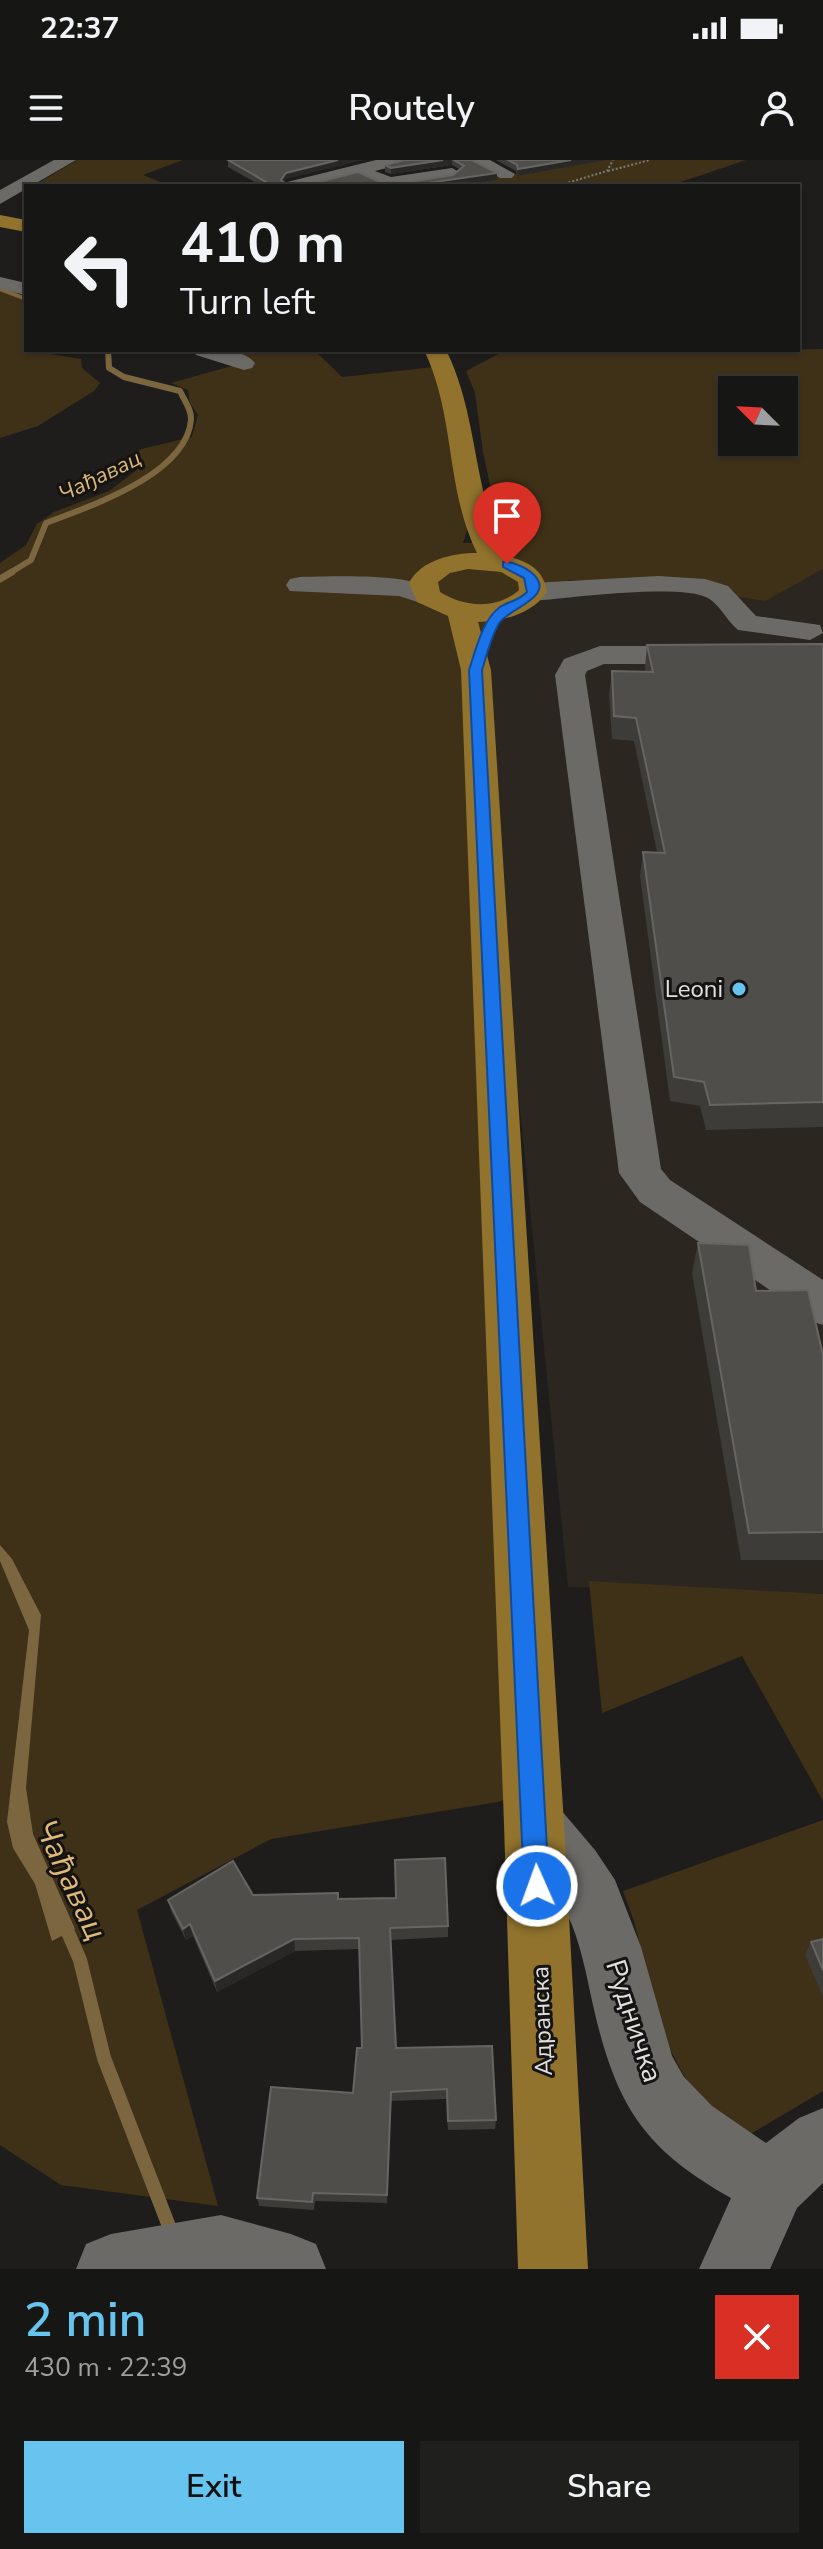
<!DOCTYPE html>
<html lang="en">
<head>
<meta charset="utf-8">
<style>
	:root { --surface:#161614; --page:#1f1f1d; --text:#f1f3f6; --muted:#9e9fa0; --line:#353534; --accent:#66c4ef }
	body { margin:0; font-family:"Nunito Sans",sans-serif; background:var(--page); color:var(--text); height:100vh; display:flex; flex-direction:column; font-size:30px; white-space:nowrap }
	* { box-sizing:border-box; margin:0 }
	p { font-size:26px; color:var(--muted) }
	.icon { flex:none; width:44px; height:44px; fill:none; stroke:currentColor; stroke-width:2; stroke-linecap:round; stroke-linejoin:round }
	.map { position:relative; height:2109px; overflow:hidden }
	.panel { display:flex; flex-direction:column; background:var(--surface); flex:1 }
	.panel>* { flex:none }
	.guide { position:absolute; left:24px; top:24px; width:776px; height:168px; border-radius:0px; box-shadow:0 2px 6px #0004,0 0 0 2px var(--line); background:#161614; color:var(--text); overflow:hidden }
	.needle { width:52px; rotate:294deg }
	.tools { position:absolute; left:718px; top:216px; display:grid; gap:16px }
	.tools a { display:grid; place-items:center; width:80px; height:80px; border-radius:0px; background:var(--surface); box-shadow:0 2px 6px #0004,0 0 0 2px var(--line); font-size:40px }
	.pin { position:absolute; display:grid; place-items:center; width:68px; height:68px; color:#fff; margin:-82px -34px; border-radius:50% 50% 50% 0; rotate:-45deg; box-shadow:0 0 8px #0007 }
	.pin .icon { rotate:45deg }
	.me { position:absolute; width:88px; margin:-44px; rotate:358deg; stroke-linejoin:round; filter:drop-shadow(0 0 6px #0008) }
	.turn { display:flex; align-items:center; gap:28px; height:168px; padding:0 24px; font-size:36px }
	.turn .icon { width:104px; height:104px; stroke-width:2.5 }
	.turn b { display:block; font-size:56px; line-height:68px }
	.round { display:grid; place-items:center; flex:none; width:84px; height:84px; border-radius:0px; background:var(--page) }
	.head { display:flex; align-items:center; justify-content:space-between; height:136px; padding:0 24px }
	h1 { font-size:48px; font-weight:600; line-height:60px; color:var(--accent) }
	.cta { display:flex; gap:16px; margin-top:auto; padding:16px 24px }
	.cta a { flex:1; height:92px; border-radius:0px; background:var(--accent); color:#111; font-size:32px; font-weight:600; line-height:92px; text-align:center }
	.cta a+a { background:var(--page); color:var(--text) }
	.status { display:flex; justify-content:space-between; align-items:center; height:56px; padding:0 40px; background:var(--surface); direction:ltr }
	.status svg { height:22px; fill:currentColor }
	header { display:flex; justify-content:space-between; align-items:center; height:104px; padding:0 24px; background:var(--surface); font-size:36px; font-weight:600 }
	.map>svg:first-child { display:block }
</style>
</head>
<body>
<div class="status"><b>22:37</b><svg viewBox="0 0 49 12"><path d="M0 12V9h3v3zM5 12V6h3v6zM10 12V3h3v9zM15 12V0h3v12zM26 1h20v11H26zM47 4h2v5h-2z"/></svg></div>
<header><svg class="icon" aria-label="menu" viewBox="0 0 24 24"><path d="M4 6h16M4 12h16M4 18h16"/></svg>Routely<svg class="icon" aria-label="person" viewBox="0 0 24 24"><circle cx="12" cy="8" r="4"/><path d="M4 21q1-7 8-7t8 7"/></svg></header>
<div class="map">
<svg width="823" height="2109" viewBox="0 0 823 2109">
	<rect width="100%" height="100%" fill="#1e1d1b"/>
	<path fill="#2b261f" d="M 823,409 L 823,1434 L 568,1427 L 476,510 L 492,465 L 503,450 L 526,440 L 651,424 L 766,441 Z"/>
	<g fill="#3f3118" fill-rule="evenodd">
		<path d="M 77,0 L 183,0 L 143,15 L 170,26 L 33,26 Z"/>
		<path d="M 541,0 L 746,0 L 669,26 L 451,26 L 543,9 Z"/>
		<path d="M 0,124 L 26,129 L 26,139 L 19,137 L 26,140 L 26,190 L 81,199 L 82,208 L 100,223 L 94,231 L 38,266 L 0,278 Z"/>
		<path d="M 823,189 L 823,409 L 766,441 L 647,424 L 568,420 L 569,424 L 533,432 L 507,404 L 483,292 L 475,233 L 466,211 L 506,190 L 623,190 L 644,193 ZM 732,230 L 784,230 L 784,282 L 732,282 Z"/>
		<path d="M 204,190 L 314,190 L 342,217 L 444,206 L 473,351 L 463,383 L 484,383 L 488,391 L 451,403 L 427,436 L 503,450 L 492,465 L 482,488 L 525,1632 L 498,1642 L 271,1679 L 137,1750 L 218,2046 L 61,2025 L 0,1985 L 0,403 L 26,385 L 37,364 L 54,352 L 109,331 L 137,310 L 132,298 L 141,289 L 192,277 L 198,255 L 190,243 L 188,230 L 171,223 L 242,203 Z"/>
		<path d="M 460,406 L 514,414 L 523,427 L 503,444 L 461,445 L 434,430 L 438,416 Z"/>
		<path d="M 589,1421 L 823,1434 L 823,1641 L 742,1496 L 602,1553 Z"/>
		<path d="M 823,1660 L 823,1931 L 742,1979 L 698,1942 L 662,1874 L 634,1761 L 623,1731 Z"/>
	</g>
	<path fill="#7c663f" d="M 0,1385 L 12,1399 L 41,1455 L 26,1628 L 33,1674 L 75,1769 L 52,1781 L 35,1724 L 13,1688 L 7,1662 L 29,1470 L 0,1401 Z"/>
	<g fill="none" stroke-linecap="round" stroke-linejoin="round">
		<path stroke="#7c663f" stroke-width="4" d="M 0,129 L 26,139"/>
		<path stroke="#7c663f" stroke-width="6" d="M 8,414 L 31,400 L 46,363 C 90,346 186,315 191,260 C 192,250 184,240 180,231 L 124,217 L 109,208 L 108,190"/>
		<path stroke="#7c663f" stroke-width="7" d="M 0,419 L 12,412"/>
		<path stroke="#7c663f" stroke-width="14" d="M 63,1761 L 80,1800 L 104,1898 L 172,2074"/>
		<g stroke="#7c7b79" stroke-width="2" stroke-dasharray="2 2" stroke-linecap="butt">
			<path d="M 608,11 L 650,0"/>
			<path d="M 557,26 L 607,11 L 613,0"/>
		</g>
		<g fill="#6c6a67" fill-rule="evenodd">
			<path d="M 54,0 L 76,0 L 0,44 L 0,30 Z"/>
			<path d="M 376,0 L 406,0 L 403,4 L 375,11 L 391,17 L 452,8 L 461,13 L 452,18 L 404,26 L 381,26 L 358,15 L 315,26 L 284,26 L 287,22 Z"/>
			<path d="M 466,0 L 490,0 L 515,14 L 512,18 L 500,18 Z"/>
			<path d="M 0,117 L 26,123 L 26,135 L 0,129 Z"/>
			<path d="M 193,190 C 212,190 242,187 255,203 L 252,208 L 244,210 L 196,195 Z"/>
			<path d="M 658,416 L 705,419 L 728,426 L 756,456 L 820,465 L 823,473 L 810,480 L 738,470 C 727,461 720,445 708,438 C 682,423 567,438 533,441 L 523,438 L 519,432 L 523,426 L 533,423 Z"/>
			<path d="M 300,417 C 330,417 424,411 441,436 L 437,442 L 427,445 L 399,436 L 290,431 L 286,425 L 290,419 Z"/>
			<path d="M 600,486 L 823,486 L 823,504 L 604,504 L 587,511 L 585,515 L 661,1009 L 670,1020 L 823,1120 L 823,1165 L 807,1160 L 795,1147 L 640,1042 L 619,1013 L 555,515 L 564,499 Z"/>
			<path d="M 534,1635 L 555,1643 L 595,1690 L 615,1720 L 641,1787 L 672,1896 L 684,1917 L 712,1946 L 766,1983 L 799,1958 L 823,1948 L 823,2023 L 797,2048 L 770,2109 L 699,2109 L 731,2038 C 646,1990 618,1949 595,1854 C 588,1824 583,1793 572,1765 C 557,1727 520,1702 504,1664 L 513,1643 Z"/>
			<path d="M 221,2055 L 291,2074 L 316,2084 L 326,2109 L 76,2109 L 86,2084 L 111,2074 Z"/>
		</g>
		<g fill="#91732d" fill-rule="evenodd">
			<path d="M 0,55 L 26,60 L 26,72 L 0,67 Z"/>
			<path d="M 424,190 L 446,190 C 479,256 472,331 506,396 C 527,401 544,409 547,432 C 532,454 504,461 478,462 L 491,510 L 564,1664 L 588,2109 L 518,2109 L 504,1664 L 461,510 L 448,456 L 417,442 L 409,423 C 421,400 452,393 477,393 C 445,328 456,257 424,190 ZM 468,409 L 501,412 L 518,422 L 519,430 C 496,450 464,447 440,432 L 438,422 L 450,413 Z"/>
		</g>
	</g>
	<g fill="#3d3c39">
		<path d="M 228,0 L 286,19 L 284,23 L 404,23 L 453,15 L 459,9 L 452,5 L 391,14 L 385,12 L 385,5 L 404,0 L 472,0 L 497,13 L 497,20 L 452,26 L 262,26 L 228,7 Z"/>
		<path d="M 496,0 L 606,0 L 517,16 L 516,11 Z"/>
		<path d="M 823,484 L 823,967 L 706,970 L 700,946 L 670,941 L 640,716 L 643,692 L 657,692 L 634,581 L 612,579 L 609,534 L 612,511 L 645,512 L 645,508 L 647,485 Z"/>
		<path d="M 698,1083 L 756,1131 L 823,1195 L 823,1400 L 741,1400 L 692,1113 Z"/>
		<path d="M 253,1735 L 339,1739 L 448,1766 L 448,1777 L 390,1780 L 396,1888 L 496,1960 L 495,1969 L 448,1970 L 446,1939 L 391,1941 L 387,2043 L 315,2041 L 314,2050 L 259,2046 L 257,2038 L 353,1933 L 362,1888 L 360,1789 L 295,1791 L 217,1832 L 193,1776 L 186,1780 L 171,1751 L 168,1740 Z"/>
		<path d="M 823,1779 L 823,1837 L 805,1795 L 811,1782 Z"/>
	</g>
	<g fill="#292826">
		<path d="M 338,0 L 364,0 L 286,19 L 281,26 L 281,20 L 286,13 Z"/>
		<path d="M 443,0 L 452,0 L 452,5 L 391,14 L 391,8 Z"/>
		<path d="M 571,0 L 606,0 L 517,16 L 518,9 Z"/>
		<path d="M 497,13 L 497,20 L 452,26 L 407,26 Z"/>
		<path d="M 190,1764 L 193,1776 L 186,1780 L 183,1769 Z"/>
		<path d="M 294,1779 L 295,1791 L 217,1832 L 215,1821 Z"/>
	</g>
	<g fill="#4f4e4b" stroke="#666562" stroke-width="2">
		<path d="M 228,0 L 338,0 L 286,13 L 281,20 L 284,23 L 315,23 L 358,12 L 380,22 L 404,23 L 453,15 L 464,6 L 454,0 L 472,0 L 497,13 L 407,26 L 273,26 Z"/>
		<path d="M 404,0 L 443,0 L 391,8 L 385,5 Z"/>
		<path d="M 508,0 L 571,0 L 518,9 L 517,5 Z"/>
		<path d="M 823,484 L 823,942 L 710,945 L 704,922 L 674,917 L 643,692 L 665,693 L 636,558 L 614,556 L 612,511 L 653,512 L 647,485 Z"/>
		<path d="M 698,1083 L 749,1085 L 756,1131 L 808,1130 L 823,1195 L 823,1372 L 749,1373 Z"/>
		<path d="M 445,1698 L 448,1766 L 390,1768 L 396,1888 L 492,1886 L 496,1960 L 448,1961 L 447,1929 L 391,1932 L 387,2035 L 313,2033 L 312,2042 L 257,2038 L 271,1927 L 353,1933 L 357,1888 L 362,1888 L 359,1778 L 294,1779 L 215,1821 L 190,1764 L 183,1769 L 168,1740 L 233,1701 L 253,1735 L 338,1733 L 338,1739 L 396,1738 L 395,1700 Z"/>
		<path d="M 823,1779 L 823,1810 L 811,1782 Z"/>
	</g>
	<path fill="#1a73e8" stroke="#114b97" stroke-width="2" d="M 503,402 C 511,401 525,407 532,413 C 558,436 510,448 500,462 C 491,475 487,495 482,510 L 549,1726 L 545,1735 L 537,1739 L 528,1735 L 524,1726 L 469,510 C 476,490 482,460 500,447 C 509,441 519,441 527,432 L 524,418 L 503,407 Z"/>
	<circle fill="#66c4ef" stroke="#151412" stroke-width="3" cx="739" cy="829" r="8"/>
	<g text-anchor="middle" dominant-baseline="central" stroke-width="6" stroke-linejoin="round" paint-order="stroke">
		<g font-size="22" font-style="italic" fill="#deb97a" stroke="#151412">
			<text transform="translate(100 316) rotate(-26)">Чађавац</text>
		</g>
		<g font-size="24" fill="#e1e0de" stroke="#151412" text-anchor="end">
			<text x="723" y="829">Leoni</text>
		</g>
		<g font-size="24" fill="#e1e0de" stroke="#151412">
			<text transform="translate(542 1861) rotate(-92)">Адранска</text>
		</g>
		<g font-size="28" fill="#e1e0de" stroke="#151412">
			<text transform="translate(634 1861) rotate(72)">Рудничка</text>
		</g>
		<g font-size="32" font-style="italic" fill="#deb97a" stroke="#151412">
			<text transform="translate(71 1720) rotate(65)">Чађавац</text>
		</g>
	</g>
</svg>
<div class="tools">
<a><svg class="needle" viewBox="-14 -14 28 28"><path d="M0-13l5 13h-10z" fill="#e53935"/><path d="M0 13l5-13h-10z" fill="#9e9fa0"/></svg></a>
</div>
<div class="pin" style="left:507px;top:404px;background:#d93025"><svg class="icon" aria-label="arrive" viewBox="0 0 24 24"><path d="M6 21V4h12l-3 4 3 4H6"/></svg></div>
<svg class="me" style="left:537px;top:1726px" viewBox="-20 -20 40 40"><circle r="17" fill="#1a73e8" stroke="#fff" stroke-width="3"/><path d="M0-11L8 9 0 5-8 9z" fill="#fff"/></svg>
<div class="guide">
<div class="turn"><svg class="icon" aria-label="left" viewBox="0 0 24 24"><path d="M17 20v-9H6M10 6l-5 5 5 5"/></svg><div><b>410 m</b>Turn left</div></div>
</div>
</div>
<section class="panel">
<div class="head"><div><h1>2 min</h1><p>430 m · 22:39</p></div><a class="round" style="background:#d93025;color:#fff"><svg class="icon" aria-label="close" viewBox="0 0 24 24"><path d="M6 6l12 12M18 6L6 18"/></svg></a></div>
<div class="cta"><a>Exit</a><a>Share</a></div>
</section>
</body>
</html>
